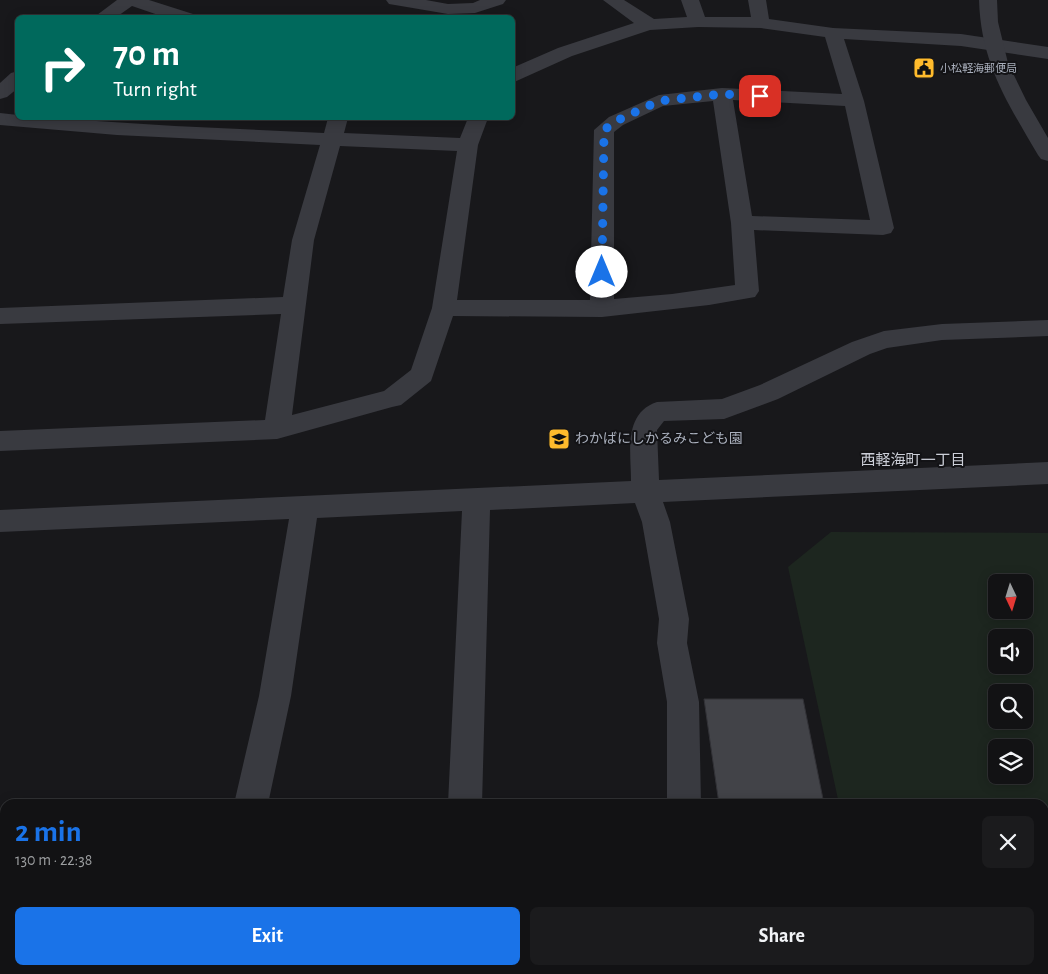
<!DOCTYPE html>
<html lang="en">
<head>
<meta charset="utf-8">
<style>
	:root { --surface:#121214; --page:#1b1b1d; --text:#f1f3f6; --muted:#9c9ea0; --line:#313234; --accent:#1a73e8 }
	body { margin:0; font-family:"Alegreya Sans","Noto Sans JP",sans-serif; background:var(--page); color:var(--text); height:100vh; display:flex; flex-direction:column; font-size:19px; white-space:nowrap }
	* { box-sizing:border-box; margin:0 }
	p { font-size:16px; color:var(--muted) }
	.icon { flex:none; width:28px; height:28px; fill:none; stroke:currentColor; stroke-width:2; stroke-linecap:round; stroke-linejoin:round }
	.map { position:relative; flex:1; overflow:hidden }
	.drawer { position:absolute; left:0px; top:799px; width:1049px; height:176px; display:flex; flex-direction:column; background:var(--surface); border-radius:15px 15px 0 0; box-shadow:0 2px 12px #0003,0 0 0 1px var(--line) }
	.drawer>* { flex:none }
	.guide { position:absolute; left:15px; top:15px; width:500px; height:105px; border-radius:8px; box-shadow:0 2px 12px #0003,0 0 0 1px var(--line); background:#00695c; color:#fff; overflow:hidden }
	.needle { width:32px; rotate:176deg }
	.tools { position:absolute; left:988px; top:574px; display:grid; gap:10px }
	.tools a { display:grid; place-items:center; width:45px; height:45px; border-radius:8px; background:var(--surface); box-shadow:0 2px 12px #0003,0 0 0 1px var(--line); font-size:25px }
	.pin { position:absolute; display:grid; place-items:center; width:42px; height:42px; color:#fff; margin:-21px; border-radius:10px; box-shadow:0 2px 8px #0006 }
	.me { position:absolute; width:55px; margin:-28px; rotate:0deg; stroke-linejoin:round; filter:drop-shadow(0 0 4px #0008) }
	.turn { display:flex; align-items:center; gap:18px; height:105px; padding:0 15px; font-size:22px }
	.turn .icon { width:65px; height:65px; stroke-width:2.5 }
	.turn b { display:block; font-size:35px; line-height:42px }
	.round { display:grid; place-items:center; flex:none; width:52px; height:52px; border-radius:8px; background:var(--page) }
	.head { display:flex; align-items:center; justify-content:space-between; height:85px; padding:0 15px }
	h1 { font-size:30px; font-weight:700; line-height:38px; color:var(--accent) }
	.button { display:flex; gap:10px; margin-top:auto; padding:10px 15px }
	.button a { flex:1; height:58px; border-radius:8px; background:var(--accent); color:#fff; font-size:20px; font-weight:700; line-height:58px; text-align:center }
	.button a+a { background:var(--page); color:var(--text) }
	.map>svg:first-child { display:block }
</style>
</head>
<body>
<div class="map">
<svg width="1048" height="974" viewBox="0 0 1048 974">
	<rect width="100%" height="100%" fill="#18181b"/>
	<path fill="#1d261f" fill-rule="evenodd" d="M 831,532 L 1048,533 L 1048,895 L 1044,895 L 1044,804 L 839,804 L 788,567 ZM 996,582 L 1024,582 L 1024,610 L 996,610 ZM 996,638 L 1024,638 L 1024,665 L 996,665 ZM 996,692 L 1024,692 L 1024,720 L 996,720 ZM 996,748 L 1024,748 L 1024,775 L 996,775 Z"/>
	<path fill="#424348" stroke="#323237" d="M 704,699 L 803,699 L 824,804 L 719,804 Z"/>
	<g fill="none" stroke-linecap="round" stroke-linejoin="round">
		<g fill="#393a40" fill-rule="evenodd">
			<path d="M 117,0 L 149,0 L 193,14 L 196,18 L 167,18 L 132,6 L 115,18 L 93,18 Z"/>
			<path d="M 386,0 L 426,0 L 448,4 L 473,3 L 480,0 L 506,0 L 503,4 L 475,13 L 448,14 L 395,5 L 389,4 Z"/>
			<path d="M 603,0 L 624,0 L 654,19 L 687,17 L 681,0 L 699,0 L 705,17 L 751,17 L 748,0 L 766,0 L 769,19 L 833,28 L 961,34 L 1048,47 L 1048,59 L 961,46 L 844,39 L 864,101 L 894,228 L 891,233 L 883,235 L 754,230 L 759,291 L 755,297 L 709,305 L 602,317 L 453,316 L 431,381 L 401,405 L 392,407 L 277,439 L 0,451 L 0,431 L 265,420 L 281,314 L 0,324 L 0,308 L 283,297 L 292,240 L 320,145 L 117,135 L 0,125 L 0,113 L 18,115 L 18,118 L 49,118 L 175,126 L 324,133 L 328,118 L 348,118 L 344,133 L 460,138 L 468,118 L 488,118 L 478,145 L 457,300 L 590,300 L 594,130 L 609,117 L 659,95 L 722,88 L 842,94 L 825,37 L 761,28 L 698,27 L 650,30 L 572,56 L 512,83 L 512,68 L 558,48 L 634,23 ZM 733,100 L 845,106 L 870,220 L 752,216 ZM 713,101 L 731,223 L 735,285 L 672,294 L 614,299 L 614,132 L 623,125 L 663,106 ZM 340,146 L 457,151 L 432,308 L 411,370 L 384,391 L 292,415 L 314,240 Z"/>
			<path d="M 18,71 L 18,88 L 7,97 L 0,99 L 0,83 L 11,73 Z"/>
			<path d="M 1048,320 L 1048,336 L 942,340 L 887,348 L 870,354 L 778,399 L 724,419 L 664,421 L 657,430 L 659,480 L 1048,462 L 1048,484 L 663,502 L 670,522 L 689,619 L 687,643 L 699,702 L 701,804 L 667,804 L 667,702 L 657,643 L 659,619 L 642,522 L 635,503 L 490,510 L 482,804 L 448,804 L 462,511 L 317,518 L 291,696 L 268,804 L 234,804 L 259,696 L 289,519 L 0,532 L 0,510 L 631,481 C 631,453 623,413 657,402 L 722,399 L 760,385 L 852,342 L 884,331 L 942,324 Z"/>
			<path d="M 200,970 L 239,970 L 241,974 L 202,974 Z"/>
			<path d="M 440,970 L 478,970 L 477,974 L 439,974 Z"/>
			<rect x="667" y="970" width="38" height="4"/>
		</g>
		<path fill="#393a40" fill-rule="evenodd" d="M 979,0 L 997,0 L 998,22 L 1008,63 L 1026,100 L 1048,138 L 1048,161 L 1041,159 L 1038,155 C 1007,102 981,63 979,0 Z"/>
	</g>
	<g fill="none" stroke-linecap="round" stroke-linejoin="round">
		<path stroke="#1a73e8" stroke-width="9" stroke-dasharray="0 16.2" d="M 602,272 L 604,130 L 616,121 L 659,101 L 722,94 L 760,96"/>
	</g>
	<defs>
		<g id="civic-square" transform="scale(1.125)"><rect x="-9" y="-9" width="18" height="18" rx="4" fill="#ffbb2c" stroke="#131316"/><path d="M-.6-6.5H3V-4.5H.6V-3L4-1V1h2V6H-6V1h2V-1L-.6-3ZM-1.2 2.5V6h2.4V2.5Z" fill="#111"/></g>
		<g id="school-square" transform="scale(1.125)"><rect x="-9" y="-9" width="18" height="18" rx="4" fill="#ffbb2c" stroke="#131316"/><path d="M0-5L7-2L0 1L-7-2ZM-4 1L0 2.5L4 1V4Q0 6-4 4Z" fill="#111"/></g>
	</defs>
	<g fill-rule="evenodd">
		<use href="#civic-square" x="924" y="68"/>
		<use href="#school-square" x="559" y="439"/>
	</g>
	<g text-anchor="middle" dominant-baseline="central" stroke-width="4" stroke-linejoin="round" paint-order="stroke">
		<g font-size="11" fill="#a9afbc" stroke="#131316" text-anchor="start">
			<text x="940" y="68">小松軽海郵便局</text>
		</g>
		<g font-size="14" fill="#a9afbc" stroke="#131316" text-anchor="start">
			<text x="575" y="439">わかばにしかるみこども園</text>
		</g>
		<g font-size="15" fill="#cbced7" stroke="#131316">
			<text x="913" y="460">西軽海町一丁目</text>
		</g>
	</g>
</svg>
<div class="tools">
<a><svg class="needle" viewBox="-14 -14 28 28"><path d="M0-13l5 13h-10z" fill="#e53935"/><path d="M0 13l5-13h-10z" fill="#9c9ea0"/></svg></a>
<a><svg class="icon" aria-label="sound" viewBox="0 0 24 24"><path d="M4 9h4l5-4v14l-5-4H4zM17 9q2 3 0 6"/></svg></a>
<a><svg class="icon" aria-label="search" viewBox="0 0 24 24"><circle cx="10" cy="10" r="6"/><path d="M15 15l6 6"/></svg></a>
<a><svg class="icon" aria-label="layers" viewBox="0 0 24 24"><path d="M12 4l9 5-9 5-9-5zM3 14l9 5 9-5"/></svg></a>
</div>
<div class="pin" style="left:760px;top:96px;background:#d93025"><svg class="icon" aria-label="arrive" viewBox="0 0 24 24"><path d="M6 21V4h12l-3 4 3 4H6"/></svg></div>
<svg class="me" style="left:602px;top:272px" viewBox="-20 -20 40 40"><circle r="19" fill="#fff"/><path d="M0-13L10 11 0 6-10 11z" fill="#1a73e8"/></svg>
<div class="guide">
<div class="turn"><svg class="icon" aria-label="right" viewBox="0 0 24 24"><path d="M7 20v-9h11M14 6l5 5-5 5"/></svg><div><b>70 m</b>Turn right</div></div>
</div>
<section class="drawer">
<div class="head"><div><h1>2 min</h1><p>130 m · 22:38</p></div><a class="round"><svg class="icon" aria-label="close" viewBox="0 0 24 24"><path d="M6 6l12 12M18 6L6 18"/></svg></a></div>
<div class="button"><a>Exit</a><a>Share</a></div>
</section>
</div>
</body>
</html>
